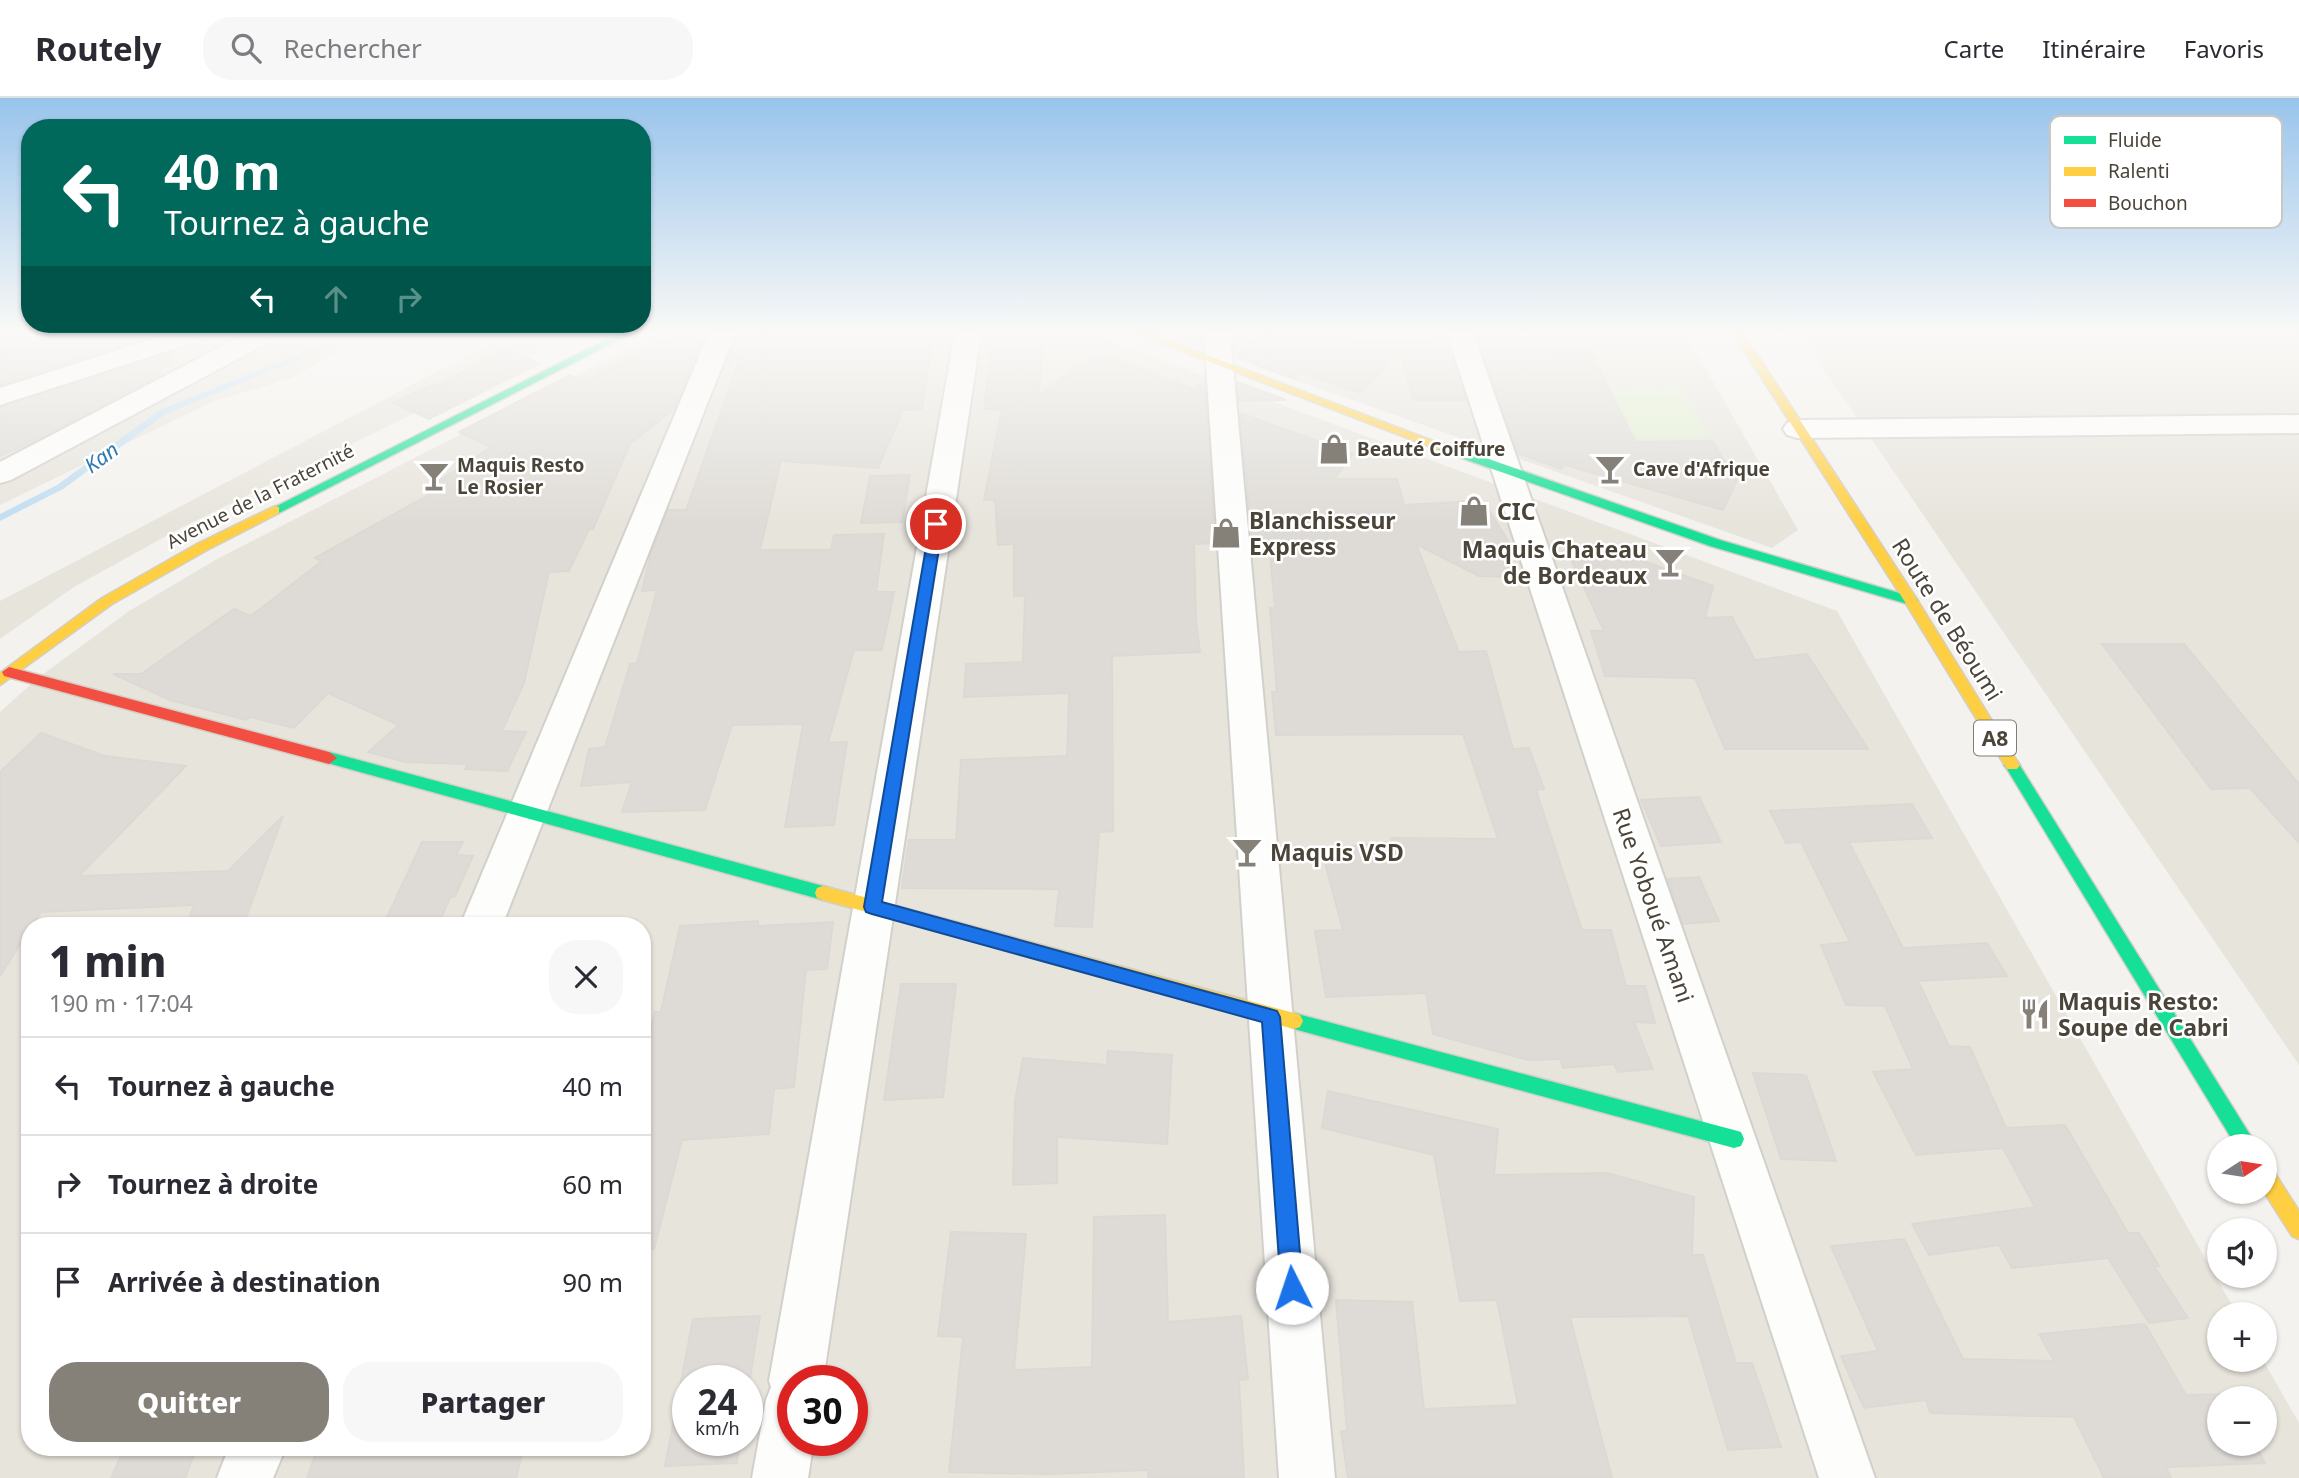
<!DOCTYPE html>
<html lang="fr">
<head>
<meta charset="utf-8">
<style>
	:root { --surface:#fff; --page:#f7f7f7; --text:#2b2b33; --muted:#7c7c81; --line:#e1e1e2; --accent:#868178 }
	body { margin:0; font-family:"Noto Sans",sans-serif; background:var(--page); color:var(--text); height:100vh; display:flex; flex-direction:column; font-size:26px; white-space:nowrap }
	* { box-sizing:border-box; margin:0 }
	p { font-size:23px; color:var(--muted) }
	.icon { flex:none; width:38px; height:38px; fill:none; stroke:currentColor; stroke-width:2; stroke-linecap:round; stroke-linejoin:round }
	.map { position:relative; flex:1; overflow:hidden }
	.panel { position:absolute; left:21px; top:819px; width:630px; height:539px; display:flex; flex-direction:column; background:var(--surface); border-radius:28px; box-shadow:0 2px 5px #0004 }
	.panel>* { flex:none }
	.top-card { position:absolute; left:21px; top:21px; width:630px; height:214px; border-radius:28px; box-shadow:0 2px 5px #0004; background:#00695c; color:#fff; overflow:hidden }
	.needle { width:46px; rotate:78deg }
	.tools { position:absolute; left:2207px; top:1036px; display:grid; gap:14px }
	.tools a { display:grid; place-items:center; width:70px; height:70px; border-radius:50%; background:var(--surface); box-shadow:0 2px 5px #0004; font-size:35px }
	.speed { position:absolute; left:672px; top:1267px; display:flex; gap:14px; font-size:35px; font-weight:700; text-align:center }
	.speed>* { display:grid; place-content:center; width:91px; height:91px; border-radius:50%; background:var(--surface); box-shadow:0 2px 5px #0004; line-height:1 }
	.speed small { font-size:18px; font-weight:400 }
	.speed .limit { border:10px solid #d22; background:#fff; color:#111 }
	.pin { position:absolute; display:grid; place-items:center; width:60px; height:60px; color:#fff; margin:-30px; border:4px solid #fff; border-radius:50%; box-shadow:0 2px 7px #0007 }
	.me { position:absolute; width:77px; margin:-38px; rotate:356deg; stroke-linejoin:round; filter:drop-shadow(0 0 5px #0008) }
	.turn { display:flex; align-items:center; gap:24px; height:147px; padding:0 28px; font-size:32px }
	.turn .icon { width:91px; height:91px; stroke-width:2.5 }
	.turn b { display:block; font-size:49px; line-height:60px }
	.lanes { display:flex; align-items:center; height:66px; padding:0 28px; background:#0003; justify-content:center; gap:35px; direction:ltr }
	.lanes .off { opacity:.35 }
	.round { display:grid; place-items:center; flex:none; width:74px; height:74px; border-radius:28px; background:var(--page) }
	.summary { display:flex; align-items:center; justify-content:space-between; height:119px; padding:0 28px }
	h1 { font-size:42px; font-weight:800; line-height:52px }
	.cta { display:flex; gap:14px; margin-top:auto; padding:14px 28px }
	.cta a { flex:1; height:80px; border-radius:28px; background:var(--accent); color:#fff; font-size:28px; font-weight:800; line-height:80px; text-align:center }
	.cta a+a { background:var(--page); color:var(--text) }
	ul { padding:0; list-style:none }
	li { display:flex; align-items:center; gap:21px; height:98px; padding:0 28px; border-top:2px solid var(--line) }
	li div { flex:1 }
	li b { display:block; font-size:26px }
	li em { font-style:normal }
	header { display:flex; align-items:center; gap:42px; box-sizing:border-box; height:98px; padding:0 35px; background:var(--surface); border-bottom:2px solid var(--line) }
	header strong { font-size:33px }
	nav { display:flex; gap:38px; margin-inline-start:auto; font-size:24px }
	.search { width:490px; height:63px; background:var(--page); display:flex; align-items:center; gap:18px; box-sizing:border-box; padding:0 24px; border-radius:28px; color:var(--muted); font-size:26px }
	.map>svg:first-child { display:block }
</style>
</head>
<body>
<header>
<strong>Routely</strong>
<div class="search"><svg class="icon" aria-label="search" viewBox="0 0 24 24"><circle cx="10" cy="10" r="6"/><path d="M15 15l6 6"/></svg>Rechercher</div>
<nav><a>Carte</a><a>Itinéraire</a><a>Favoris</a></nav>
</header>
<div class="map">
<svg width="2299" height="1380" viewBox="0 0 2299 1380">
	<rect width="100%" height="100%" fill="#f4f2ee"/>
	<g fill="#e7e4dc" fill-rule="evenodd">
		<path d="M 0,235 L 370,235 L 292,280 L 214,303 L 0,407 Z"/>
		<path d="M 511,235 L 577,235 L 177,432 L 74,489 L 0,541 L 0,503 Z"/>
		<path d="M 659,235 L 1088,235 L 1837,513 L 2237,1216 L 2219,1216 L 2219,1262 L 2263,1262 L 2299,1325 L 2299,1380 L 0,1380 L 0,614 L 38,580 L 129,513 L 219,460 ZM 30,828 L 642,828 L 642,1349 L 30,1349 ZM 688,1283 L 747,1283 L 747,1342 L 688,1342 ZM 793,1283 L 852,1283 L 852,1342 L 793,1342 ZM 2219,1300 L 2264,1300 L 2264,1346 L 2219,1346 Z"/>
		<path d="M 1162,235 L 1685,235 L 1798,432 L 1772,450 Z"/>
		<path d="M 1799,235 L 2299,235 L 2299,967 Z"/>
	</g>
	<path fill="#e1eecf" d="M 1681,289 L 1709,339 L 1637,340 L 1624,315 L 1607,315 L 1596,290 Z"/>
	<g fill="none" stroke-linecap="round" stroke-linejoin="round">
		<path fill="#c0ddf1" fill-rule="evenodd" d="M 352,235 L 362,235 L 166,316 L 63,391 L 0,423 L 0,416 L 57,387 L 160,312 Z"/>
	</g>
	<g fill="#dedbd6" stroke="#dcd9d4" stroke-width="2">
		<path d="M 0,235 L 164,235 L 0,287 Z"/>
		<path d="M 679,235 L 706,235 L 674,311 L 630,346 L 593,431 L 589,431 L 569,473 L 549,474 L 524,585 L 502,633 L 526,634 L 507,673 L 465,671 L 468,666 L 405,664 L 368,654 L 399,627 L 328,595 L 294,630 L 250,619 L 246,622 L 170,602 L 113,576 L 141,576 L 234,511 L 251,518 L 322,463 L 315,460 L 432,395 L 425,392 L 491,349 L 459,334 L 570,277 L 585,283 Z"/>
		<path d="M 737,235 L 933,235 L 922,311 L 903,312 L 878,370 L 781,363 L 760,452 L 831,452 L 834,437 L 884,436 L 876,494 L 894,494 L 882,552 L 854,552 L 828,645 L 847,644 L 834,727 L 785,729 L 803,626 L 732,627 L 705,712 L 622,714 L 632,684 L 581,688 L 589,651 L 605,649 L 630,566 L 637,565 L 657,492 L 642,493 L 651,455 L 668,412 L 686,412 L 741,258 L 723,272 Z"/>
		<path d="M 1263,235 L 1352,235 L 1356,245 L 1436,245 L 1438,252 L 1450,252 L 1466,302 L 1413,302 L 1401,254 L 1359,295 L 1299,273 L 1295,281 L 1235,259 Z"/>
		<path d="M 1043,238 L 1039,296 L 1099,255 L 1191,290 L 1191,294 L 1204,282 L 1206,303 L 1201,303 L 1206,304 L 1215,445 L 1194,446 L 1196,523 L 1200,554 L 1112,558 L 1113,733 L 1099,734 L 1092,829 L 1055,828 L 1059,791 L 902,790 L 909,742 L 956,742 L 961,662 L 1067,658 L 1069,595 L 964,599 L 966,566 L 1023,564 L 1025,498 L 1014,498 L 1014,446 L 998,447 L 995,402 L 984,402 L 1002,311 L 984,311 L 993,239 Z"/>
		<path d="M 505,251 L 540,265 L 429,321 L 393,305 L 434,286 L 437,288 Z"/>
		<path d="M 1482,252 L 1591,254 L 1635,344 L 1712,343 L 1737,382 L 1723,412 L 1565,367 L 1561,371 L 1518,355 Z"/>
		<path d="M 170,255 L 172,266 L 154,272 L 162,276 L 39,341 L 0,358 L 0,309 Z"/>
		<path d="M 1237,284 L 1286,302 L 1239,303 Z"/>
		<path d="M 1240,315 L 1353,356 L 1334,381 L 1397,381 L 1404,407 L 1474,403 L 1487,409 L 1515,454 L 1508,461 L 1511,479 L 1479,478 L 1416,446 L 1459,554 L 1486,553 L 1513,651 L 1529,650 L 1544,691 L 1536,692 L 1582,832 L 1611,832 L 1626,888 L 1645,888 L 1655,925 L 1634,924 L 1653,971 L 1618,974 L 1614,966 L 1563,970 L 1560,961 L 1528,962 L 1433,936 L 1426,895 L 1326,899 L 1315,833 L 1343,832 L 1321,751 L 1392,744 L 1391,740 L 1498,741 L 1463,636 L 1276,637 L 1272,594 L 1277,594 L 1270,510 L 1275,510 L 1269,444 L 1252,444 Z"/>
		<path d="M 910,377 L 902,424 L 861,425 L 870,378 Z"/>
		<path d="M 1618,454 L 1713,488 L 1705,520 L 1732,519 L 1755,562 L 1807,556 L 1868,651 L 1725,651 L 1695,580 L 1605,578 L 1591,533 L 1604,533 L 1568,455 Z"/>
		<path d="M 2102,546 L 2184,546 L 2299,686 L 2299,745 L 2250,690 L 2211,691 Z"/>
		<path d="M 41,635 L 105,658 L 186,668 L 79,778 L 228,773 L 283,718 L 243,828 L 186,828 L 194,807 L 41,814 L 0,878 L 0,674 Z"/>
		<path d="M 1699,699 L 1721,744 L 1661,748 L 1641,702 Z"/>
		<path d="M 1912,706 L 1932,740 L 1849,744 L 1903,850 L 1987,845 L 2007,878 L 1918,883 L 1949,948 L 1970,949 L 2006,1030 L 2065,1027 L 2128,1135 L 2139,1135 L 2159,1168 L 2154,1168 L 2188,1220 L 2149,1225 L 2108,1160 L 2012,1170 L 1999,1147 L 1929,1157 L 1912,1126 L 2035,1109 L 2003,1050 L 1916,1057 L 1873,974 L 1913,971 L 1885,908 L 1846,907 L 1821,847 L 1850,844 L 1801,744 L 1786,745 L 1770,713 Z"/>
		<path d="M 422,744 L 463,744 L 456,757 L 473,758 L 455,798 L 450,799 L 438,828 L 383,828 Z"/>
		<path d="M 1699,779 L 1719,823 L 1683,826 L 1668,781 Z"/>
		<path d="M 758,823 L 758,828 L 833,824 L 827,871 L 806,872 L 794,989 L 774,991 L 769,1036 L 682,1042 L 654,1151 L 642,1149 L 642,968 L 655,914 L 661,914 L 680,828 Z"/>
		<path d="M 901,886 L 956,886 L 943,999 L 884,1002 Z"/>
		<path d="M 1108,953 L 1172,957 L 1167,1046 L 1057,1039 L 1057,1085 L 1013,1087 L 1015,1003 L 1023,960 L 1107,967 Z"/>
		<path d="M 1753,975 L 1806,977 L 1836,1063 L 1781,1061 Z"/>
		<path d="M 1328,993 L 1498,1031 L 1494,1077 L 1607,1075 L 1694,1099 L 1692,1157 L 1703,1157 L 1736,1265 L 1752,1265 L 1781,1349 L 1728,1352 L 1688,1218 L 1570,1219 L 1612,1380 L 1348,1380 L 1341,1333 L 1347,1333 L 1336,1202 L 1412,1204 L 1424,1311 L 1518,1307 L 1497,1202 L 1460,1203 L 1434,1057 L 1322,1030 Z"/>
		<path d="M 1165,1117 L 1168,1224 L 1241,1218 L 1248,1281 L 1239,1282 L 1244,1380 L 1148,1380 L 1148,1372 L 1048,1376 L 949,1374 L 963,1239 L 938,1238 L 951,1134 L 1026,1136 L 1014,1272 L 1092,1269 L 1094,1119 Z"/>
		<path d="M 1904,1141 L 1963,1261 L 2054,1263 L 2039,1236 L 2145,1226 L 2186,1297 L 2227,1296 L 2230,1300 L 2219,1300 L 2219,1346 L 2255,1346 L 2265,1365 L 2166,1369 L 2171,1380 L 2104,1380 L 2074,1319 L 1930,1315 L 1926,1302 L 1864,1310 L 1841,1258 L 1878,1253 L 1831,1148 Z"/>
		<path d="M 760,1218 L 747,1299 L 747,1283 L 688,1283 L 688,1342 L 740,1342 L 737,1365 L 665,1368 L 693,1221 Z"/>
		<path d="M 125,1349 L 197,1349 L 185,1380 L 111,1380 Z"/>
		<path d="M 318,1349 L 524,1349 L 516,1380 L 307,1380 Z"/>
	</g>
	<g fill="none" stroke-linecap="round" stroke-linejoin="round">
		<g stroke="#d2d0cb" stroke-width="4">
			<g id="street">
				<path d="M 171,235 L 209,235 L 205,241 L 0,307 L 0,290 Z"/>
				<path d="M 247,235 L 279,235 L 275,241 L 11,382 L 0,385 L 0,364 Z"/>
				<path d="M 709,235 L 735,235 L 502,828 L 460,828 Z"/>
				<path d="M 955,235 L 981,235 L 823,1283 L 793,1283 L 793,1342 L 814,1342 L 808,1380 L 752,1380 L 766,1302 L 771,1289 L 769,1283 Z"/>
				<path d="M 1204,235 L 1230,235 L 1335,1380 L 1279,1380 Z"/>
				<path d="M 1447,235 L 1473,235 L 1875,1380 L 1819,1380 Z"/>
				<path d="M 2299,317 L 2299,335 L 1797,340 L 1787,337 L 1783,331 L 1787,325 L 1797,322 Z"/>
				<path d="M 229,1349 L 286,1349 L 273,1380 L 217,1380 Z"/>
			</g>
		</g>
		<g stroke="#d3cfc5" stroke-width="3">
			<g id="fast">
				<path d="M 619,235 L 632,235 L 279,415 L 271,415 L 269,412 Z"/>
				<path d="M 1440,344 L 1720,442 L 1916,500 L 1918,503 L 1911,507 L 1710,448 L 1436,351 L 1436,345 Z"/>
				<path d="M 329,654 L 823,788 L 829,790 L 831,795 L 829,800 L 823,802 L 324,664 L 321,660 Z"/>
				<path d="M 2012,661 L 2017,663 L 2257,1048 L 2236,1048 L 2007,671 L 2004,667 Z"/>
				<path d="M 1294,915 L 1734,1032 L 1741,1034 L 1744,1041 L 1741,1048 L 1734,1050 L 1294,931 L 1288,929 L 1285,923 L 1288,917 Z"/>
			</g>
		</g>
		<g stroke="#d3cfc5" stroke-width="3">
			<g id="slow">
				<path d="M 1135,235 L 1149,235 L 1446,348 L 1444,351 L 1436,351 Z"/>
				<path d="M 1733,235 L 1743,235 L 1916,500 L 2017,663 L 2020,667 L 2017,671 L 2007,671 L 1905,504 Z"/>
				<path d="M 275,408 L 279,409 L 279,415 L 207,452 L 112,506 L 0,587 L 0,575 L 102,500 L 197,446 Z"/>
				<path d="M 823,788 L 1294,915 L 1300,917 L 1303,923 L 1300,929 L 1294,931 L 823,802 L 817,800 L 815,795 L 817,790 Z"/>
				<path d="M 2264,1067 L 2271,1069 L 2299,1113 L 2299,1141 L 2292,1138 L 2264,1094 Z"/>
			</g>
		</g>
		<g stroke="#d3cfc5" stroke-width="3">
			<path id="jam" d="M 9,569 L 329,654 L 337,660 L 329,666 L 4,578 L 2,574 Z"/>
		</g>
		<use href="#street" fill="#fdfdfc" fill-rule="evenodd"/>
		<use href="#fast" fill="#16e098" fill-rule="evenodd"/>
		<use href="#slow" fill="#ffcf43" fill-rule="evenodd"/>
		<use href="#jam" fill="#f24e42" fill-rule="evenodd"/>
	</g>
	<linearGradient id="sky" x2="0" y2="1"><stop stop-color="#98c4ec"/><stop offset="0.55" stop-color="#faf9f7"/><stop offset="1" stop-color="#faf9f7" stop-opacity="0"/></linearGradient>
	<rect width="2299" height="428" fill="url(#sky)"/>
	<path fill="#1a73e8" stroke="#114b97" stroke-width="2" d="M 936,422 L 943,426 L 882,804 L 1277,913 L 1280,919 L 1303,1190 L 1299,1198 L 1292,1201 L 1284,1198 L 1281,1190 L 1262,924 L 872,816 L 866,814 L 864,809 L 930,426 Z"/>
	<defs>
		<g id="shop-bare" transform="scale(2.415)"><path d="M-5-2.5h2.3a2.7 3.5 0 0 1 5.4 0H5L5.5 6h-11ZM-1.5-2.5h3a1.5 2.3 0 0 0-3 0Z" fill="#868178" stroke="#fff" stroke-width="2.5" paint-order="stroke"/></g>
		<g id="bar-bare" transform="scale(2.415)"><path d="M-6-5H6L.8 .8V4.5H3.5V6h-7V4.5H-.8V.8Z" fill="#868178" stroke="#fff" stroke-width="2.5" paint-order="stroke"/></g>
		<g id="restaurant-bare" transform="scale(2.415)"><path d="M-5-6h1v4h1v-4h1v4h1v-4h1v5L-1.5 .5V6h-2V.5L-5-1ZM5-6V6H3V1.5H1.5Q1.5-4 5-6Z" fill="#868178" stroke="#fff" stroke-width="2.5" paint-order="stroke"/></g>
	</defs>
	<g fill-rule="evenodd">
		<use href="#shop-bare" x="1334" y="351"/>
		<use href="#bar-bare" x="1610" y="371"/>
		<use href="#bar-bare" x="434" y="378"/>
		<use href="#shop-bare" x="1474" y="413"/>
		<use href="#shop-bare" x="1226" y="435"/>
		<use href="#bar-bare" x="1670" y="464"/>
		<use href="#bar-bare" x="1247" y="754"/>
		<use href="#restaurant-bare" x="2035" y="916"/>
	</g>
	<g text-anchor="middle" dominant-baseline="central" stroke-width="5" stroke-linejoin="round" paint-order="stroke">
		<g font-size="19" font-weight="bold" fill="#4b4439" stroke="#fff" text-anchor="start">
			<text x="1357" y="351">Beauté Coiffure</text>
			<text x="457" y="367">Maquis Resto<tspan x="457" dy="22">Le Rosier</tspan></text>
			<text x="1633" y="371">Cave d'Afrique</text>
		</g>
		<g font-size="19" fill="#4b4439" stroke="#fff">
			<text transform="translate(260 398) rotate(-27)">Avenue de la Fraternité</text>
		</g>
		<g font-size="21" font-style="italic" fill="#2e7ab2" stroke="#fff">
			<text transform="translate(101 359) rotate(-36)">Kan</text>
		</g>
		<rect fill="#fff" stroke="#817c74" stroke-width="2" x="1974" y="622.5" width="42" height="35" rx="5"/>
		<g font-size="21" font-weight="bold" fill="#4b4439">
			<text x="1995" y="640">A8</text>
		</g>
		<g font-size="23" font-weight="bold" fill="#4b4439" stroke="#fff" text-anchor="start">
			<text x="1497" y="413">CIC</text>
			<text x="1249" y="422">Blanchisseur<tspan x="1249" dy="26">Express</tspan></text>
			<text x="1647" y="451" text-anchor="end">Maquis Chateau<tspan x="1647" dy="26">de Bordeaux</tspan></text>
			<text x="1270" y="754">Maquis VSD</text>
			<text x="2058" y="903">Maquis Resto:<tspan x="2058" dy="26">Soupe de Cabri</tspan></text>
		</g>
		<g font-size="23" fill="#4b4439" stroke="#fff">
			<text transform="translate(1948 521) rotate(58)">Route de Béoumi</text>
			<text transform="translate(1654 807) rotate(71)">Rue Yoboué Amani</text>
		</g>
	</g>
	<rect x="2050" y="18" width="232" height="112" rx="10" fill="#fff" stroke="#c9c7c4" stroke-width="2"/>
	<rect x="2064" y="38" width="32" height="8" fill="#16e098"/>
	<rect x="2064" y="69" width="32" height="9" fill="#ffcf43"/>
	<rect x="2064" y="101" width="32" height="8" fill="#f24e42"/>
	<g font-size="19" fill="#4b4439">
		<text x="2108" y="49">Fluide</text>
		<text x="2108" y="80">Ralenti</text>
		<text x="2108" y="112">Bouchon</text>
	</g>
</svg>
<div class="tools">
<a><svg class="needle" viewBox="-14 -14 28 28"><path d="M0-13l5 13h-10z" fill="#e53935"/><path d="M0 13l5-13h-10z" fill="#7c7c81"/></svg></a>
<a><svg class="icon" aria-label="sound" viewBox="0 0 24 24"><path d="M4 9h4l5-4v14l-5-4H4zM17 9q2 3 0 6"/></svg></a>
<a>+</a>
<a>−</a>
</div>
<div class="speed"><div>24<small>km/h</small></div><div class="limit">30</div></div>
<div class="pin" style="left:936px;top:426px;background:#d93025"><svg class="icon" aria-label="arrive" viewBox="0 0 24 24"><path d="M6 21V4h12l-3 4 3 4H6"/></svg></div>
<svg class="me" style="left:1292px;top:1190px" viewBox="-20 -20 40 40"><circle r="19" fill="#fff"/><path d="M0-13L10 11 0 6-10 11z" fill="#1a73e8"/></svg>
<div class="top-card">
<div class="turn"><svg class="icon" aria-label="left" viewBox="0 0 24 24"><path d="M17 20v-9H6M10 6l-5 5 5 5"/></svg><div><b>40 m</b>Tournez à gauche</div></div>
<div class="lanes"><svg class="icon" aria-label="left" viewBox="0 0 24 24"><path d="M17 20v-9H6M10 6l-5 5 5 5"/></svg><svg class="icon off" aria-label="ahead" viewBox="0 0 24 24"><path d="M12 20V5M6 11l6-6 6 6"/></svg><svg class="icon off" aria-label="right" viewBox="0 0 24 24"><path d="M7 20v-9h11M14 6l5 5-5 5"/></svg></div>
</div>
<section class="panel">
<div class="summary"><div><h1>1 min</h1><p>190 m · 17:04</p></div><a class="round"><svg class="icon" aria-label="close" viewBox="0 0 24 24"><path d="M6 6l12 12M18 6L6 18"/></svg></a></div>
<ul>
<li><svg class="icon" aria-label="left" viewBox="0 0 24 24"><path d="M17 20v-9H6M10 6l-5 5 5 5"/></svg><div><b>Tournez à gauche</b></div><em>40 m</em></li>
<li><svg class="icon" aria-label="right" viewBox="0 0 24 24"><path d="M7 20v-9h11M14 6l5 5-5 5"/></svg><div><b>Tournez à droite</b></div><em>60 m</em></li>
<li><svg class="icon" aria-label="arrive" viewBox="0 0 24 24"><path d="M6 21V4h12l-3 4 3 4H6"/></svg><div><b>Arrivée à destination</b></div><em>90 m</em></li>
</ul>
<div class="cta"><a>Quitter</a><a>Partager</a></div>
</section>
</div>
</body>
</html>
